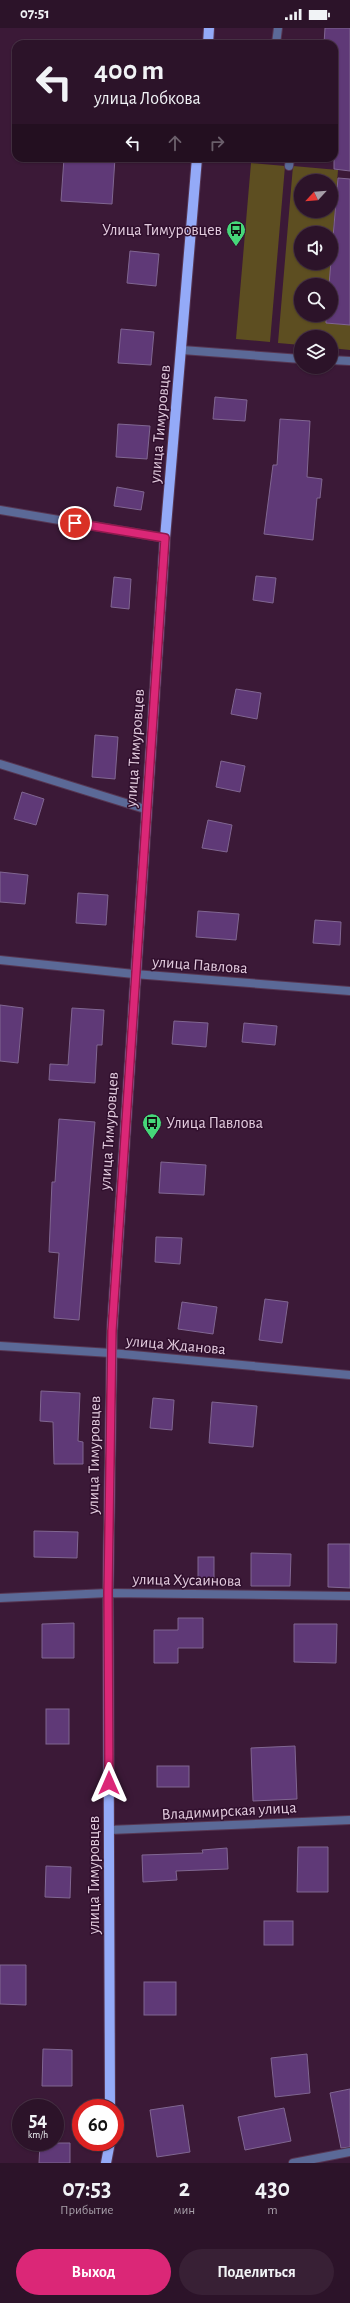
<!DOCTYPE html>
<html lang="ru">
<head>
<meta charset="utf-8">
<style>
	:root { --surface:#2c1329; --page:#382035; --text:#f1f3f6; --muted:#a69ea8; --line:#483246; --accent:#db2777 }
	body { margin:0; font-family:"Alegreya Sans",sans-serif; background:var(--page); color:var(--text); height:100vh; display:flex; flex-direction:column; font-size:15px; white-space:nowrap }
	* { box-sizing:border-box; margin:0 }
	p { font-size:13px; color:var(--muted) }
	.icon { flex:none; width:22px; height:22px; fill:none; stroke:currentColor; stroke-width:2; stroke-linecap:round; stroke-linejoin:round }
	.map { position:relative; height:2135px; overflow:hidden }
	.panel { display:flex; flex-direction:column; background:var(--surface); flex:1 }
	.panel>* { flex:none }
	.top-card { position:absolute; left:12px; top:12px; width:326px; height:122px; border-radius:12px; box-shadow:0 1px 3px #0004,0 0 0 1px var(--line); background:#2c1329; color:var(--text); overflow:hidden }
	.needle { width:26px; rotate:244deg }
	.tools { position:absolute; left:294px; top:146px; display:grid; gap:8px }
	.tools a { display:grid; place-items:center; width:44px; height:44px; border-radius:50%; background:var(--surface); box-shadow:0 1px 3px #0004,0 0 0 1px var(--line); font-size:20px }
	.speed { position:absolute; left:12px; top:2071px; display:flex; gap:8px; font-size:20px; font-weight:700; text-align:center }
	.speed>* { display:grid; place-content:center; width:52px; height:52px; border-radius:50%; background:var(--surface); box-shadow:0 1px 3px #0004,0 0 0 1px var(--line); line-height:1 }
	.speed small { font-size:10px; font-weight:400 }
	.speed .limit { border:6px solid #d22; background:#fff; color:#111 }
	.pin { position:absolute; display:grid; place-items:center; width:34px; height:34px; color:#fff; margin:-17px; border:2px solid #fff; border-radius:50%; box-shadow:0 1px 4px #0007 }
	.me { position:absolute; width:44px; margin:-22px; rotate:0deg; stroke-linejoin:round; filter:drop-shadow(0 0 3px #0008) }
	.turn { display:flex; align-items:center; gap:14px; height:84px; padding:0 16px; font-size:18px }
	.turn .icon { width:52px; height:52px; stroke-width:2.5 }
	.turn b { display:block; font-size:28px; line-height:34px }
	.lanes { display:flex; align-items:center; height:38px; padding:0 16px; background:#0003; justify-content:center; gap:20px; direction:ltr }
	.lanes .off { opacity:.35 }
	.eta { display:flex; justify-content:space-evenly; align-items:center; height:68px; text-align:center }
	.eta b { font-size:24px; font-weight:700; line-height:28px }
	.action { display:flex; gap:8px; margin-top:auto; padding:8px 16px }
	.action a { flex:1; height:46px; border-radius:24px; background:var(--accent); color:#fff; font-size:16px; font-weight:700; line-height:46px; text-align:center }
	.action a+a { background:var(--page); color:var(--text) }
	.status { display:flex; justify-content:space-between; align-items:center; height:28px; padding:0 20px; background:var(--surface); direction:ltr }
	.status svg { height:11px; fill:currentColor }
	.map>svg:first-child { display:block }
</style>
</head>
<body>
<div class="status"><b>07:51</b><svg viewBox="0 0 49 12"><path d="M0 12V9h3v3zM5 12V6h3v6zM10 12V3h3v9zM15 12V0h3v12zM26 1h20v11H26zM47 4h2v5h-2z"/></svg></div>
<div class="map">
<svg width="350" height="2135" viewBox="0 0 350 2135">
	<rect width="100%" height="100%" fill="#3b1937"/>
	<g fill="#5d4e21" fill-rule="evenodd">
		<path d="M 251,135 L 285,138 L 270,314 L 236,311 Z"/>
		<path d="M 293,138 L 338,142 L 331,230 L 331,205 L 301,205 L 301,235 L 331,235 L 329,257 L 301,257 L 301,287 L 326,287 L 326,295 L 350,297 L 350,322 L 331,320 L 331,309 L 301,309 L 301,317 L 278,315 ZM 301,153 L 331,153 L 331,183 L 301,183 Z"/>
	</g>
	<g fill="#5f3977" stroke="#806691">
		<path d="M 325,0 L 350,0 L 350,143 L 334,141 L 334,16 L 324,16 Z"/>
		<path d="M 64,130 L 115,130 L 112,176 L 61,173 Z"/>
		<path d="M 338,150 L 350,151 L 350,297 L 326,295 L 326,287 L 331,287 L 331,257 L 329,257 Z"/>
		<path d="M 130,223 L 159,226 L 156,258 L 127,255 Z"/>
		<path d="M 121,301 L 154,304 L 151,337 L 118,335 Z"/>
		<path d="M 215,369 L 247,372 L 245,393 L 213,391 Z"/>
		<path d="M 280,391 L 310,393 L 307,449 L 322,451 L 320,470 L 317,470 L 313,512 L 264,506 L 273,437 L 277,437 Z"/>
		<path d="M 118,396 L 150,398 L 147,431 L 116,429 Z"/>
		<path d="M 117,459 L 144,464 L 141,482 L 114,478 Z"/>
		<path d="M 256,548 L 276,550 L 273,575 L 253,572 Z"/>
		<path d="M 114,549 L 131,551 L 129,581 L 111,579 Z"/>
		<path d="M 236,661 L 261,665 L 257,691 L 231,686 Z"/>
		<path d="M 95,707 L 118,709 L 115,751 L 92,749 Z"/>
		<path d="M 221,733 L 245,738 L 240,764 L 216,759 Z"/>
		<path d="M 22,764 L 44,771 L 36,797 L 14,791 Z"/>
		<path d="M 208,792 L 232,797 L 227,824 L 202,820 Z"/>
		<path d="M 0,844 L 28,847 L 25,876 L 0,874 Z"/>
		<path d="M 78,865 L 108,867 L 106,897 L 76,895 Z"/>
		<path d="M 198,883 L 239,886 L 236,912 L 196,909 Z"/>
		<path d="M 315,892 L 341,894 L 340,917 L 313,915 Z"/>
		<path d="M 0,977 L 23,980 L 18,1035 L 0,1033 Z"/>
		<path d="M 72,980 L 104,982 L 102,1017 L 97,1017 L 95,1055 L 49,1052 L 50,1036 L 68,1037 Z"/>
		<path d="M 174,993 L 208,995 L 206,1019 L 172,1016 Z"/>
		<path d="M 244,995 L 277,998 L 275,1017 L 242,1014 Z"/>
		<path d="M 59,1091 L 95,1094 L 79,1292 L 54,1290 L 59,1225 L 49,1224 L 52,1154 L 55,1154 Z"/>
		<path d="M 161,1134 L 206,1137 L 204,1167 L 159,1165 Z"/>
		<path d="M 156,1209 L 182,1210 L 180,1236 L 155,1234 Z"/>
		<path d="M 265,1271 L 288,1274 L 282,1315 L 259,1312 Z"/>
		<path d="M 182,1274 L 217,1279 L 213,1306 L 178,1301 Z"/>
		<path d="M 41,1363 L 80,1365 L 78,1413 L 83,1414 L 83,1436 L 54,1436 L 53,1394 L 40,1393 Z"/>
		<path d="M 153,1370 L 174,1372 L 172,1402 L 150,1400 Z"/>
		<path d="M 212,1374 L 257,1378 L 253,1419 L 209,1415 Z"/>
		<path d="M 34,1503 L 78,1504 L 77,1530 L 34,1529 Z"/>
		<path d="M 328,1516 L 350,1516 L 350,1560 L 328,1559 Z"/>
		<path d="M 251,1525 L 291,1526 L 290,1558 L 251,1558 Z"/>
		<rect x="198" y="1529" width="16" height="26"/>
		<path d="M 178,1590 L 203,1590 L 203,1620 L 178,1620 L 178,1635 L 154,1635 L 154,1602 L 178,1602 Z"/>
		<path d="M 74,1595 L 74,1630 L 42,1630 L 42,1596 Z"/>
		<path d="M 294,1596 L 337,1596 L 336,1635 L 294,1634 Z"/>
		<rect x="46" y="1681" width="23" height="35"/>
		<path d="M 295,1718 L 297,1771 L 253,1773 L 251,1720 Z"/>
		<rect x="157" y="1738" width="32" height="21"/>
		<path d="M 298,1819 L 328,1819 L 328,1864 L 297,1864 Z"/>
		<path d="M 227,1820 L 228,1841 L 176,1843 L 177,1852 L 143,1854 L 142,1827 L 203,1825 L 202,1822 Z"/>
		<path d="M 46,1838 L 71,1839 L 70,1870 L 45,1869 Z"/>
		<rect x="264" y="1893" width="29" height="24"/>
		<path d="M 0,1937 L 26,1937 L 26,1977 L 0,1976 Z"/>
		<rect x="144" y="1954" width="32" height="33"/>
		<path d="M 43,2021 L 72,2022 L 72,2058 L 42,2058 Z"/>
		<path d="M 307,2026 L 310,2065 L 275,2069 L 271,2030 Z"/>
		<path d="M 350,2061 L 350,2119 L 341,2120 L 330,2065 Z"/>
		<path d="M 183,2077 L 190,2124 L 157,2129 L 150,2082 Z"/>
		<path d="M 284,2080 L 291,2113 L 245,2122 L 238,2089 Z"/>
		<path d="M 40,2115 L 70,2115 L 70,2135 L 39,2135 Z"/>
	</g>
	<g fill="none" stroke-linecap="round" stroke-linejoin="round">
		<g stroke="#563652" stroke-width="10">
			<g id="service">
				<path d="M 276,16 L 278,0"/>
				<path d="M 289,138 L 290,130"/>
				<path d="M 182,322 L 301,331"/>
				<path d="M 331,332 L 350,333"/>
			</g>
		</g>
		<g stroke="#563652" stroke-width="10">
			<g id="minor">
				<path d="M 0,482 L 165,510"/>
				<path d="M 0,736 L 145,781"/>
				<path d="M 0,932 L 134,946 L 350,963"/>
				<path d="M 0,1318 L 111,1325 L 350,1347"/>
				<path d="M 0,1570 L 108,1565 L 350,1568"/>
				<path d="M 109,1802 L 350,1792"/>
				<path d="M 293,2135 L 350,2124"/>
			</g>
		</g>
		<g stroke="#563652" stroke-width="12">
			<g id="primary">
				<path d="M 208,16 L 209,0"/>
				<path d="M 110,2080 L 108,1565 L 112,1303 L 165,510 L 197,130"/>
				<path d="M 106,2135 L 110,2114"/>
			</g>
		</g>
		<use href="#service" stroke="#5b6997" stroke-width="8"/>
		<use href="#minor" stroke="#5b6997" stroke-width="8"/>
		<use href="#primary" stroke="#94aaf8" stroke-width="10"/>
	</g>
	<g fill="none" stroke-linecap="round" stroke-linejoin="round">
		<g stroke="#8e194d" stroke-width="10">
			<path id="route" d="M 75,495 L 165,510 L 112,1303 L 108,1565 L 109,1755"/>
		</g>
		<use href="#route" stroke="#db2777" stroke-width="7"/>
	</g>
	<defs>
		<g id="bus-pin" transform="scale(1)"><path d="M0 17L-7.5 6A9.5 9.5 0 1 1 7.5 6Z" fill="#46d779" stroke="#300f2d"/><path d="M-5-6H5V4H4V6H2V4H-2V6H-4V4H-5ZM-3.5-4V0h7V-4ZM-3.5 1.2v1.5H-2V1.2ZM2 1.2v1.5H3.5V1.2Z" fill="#111"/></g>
	</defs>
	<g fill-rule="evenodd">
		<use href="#bus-pin" x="236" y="202"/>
		<use href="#bus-pin" x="152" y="1095"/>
	</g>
	<g text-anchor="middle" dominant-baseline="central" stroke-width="3" stroke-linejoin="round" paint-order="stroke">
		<g font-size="16" fill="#e3ccdf" stroke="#300f2d" text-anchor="end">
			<text x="222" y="202">Улица Тимуровцев</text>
			<text x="166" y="1095" text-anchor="start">Улица Павлова</text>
		</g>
		<g font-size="16" fill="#e3ccdf" stroke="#300f2d">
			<text transform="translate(160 396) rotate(-85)">улица Тимуровцев</text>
			<text transform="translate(135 720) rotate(-86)">улица Тимуровцев</text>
			<text transform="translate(200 937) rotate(4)">улица Павлова</text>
			<text transform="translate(109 1103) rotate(-86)">улица Тимуровцев</text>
			<text transform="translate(176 1317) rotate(5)">улица Жданова</text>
			<text transform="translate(94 1427) rotate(-89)">улица Тимуровцев</text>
			<text transform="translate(187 1552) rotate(1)">улица Хусаинова</text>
			<text transform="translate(229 1783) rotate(-3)">Владимирская улица</text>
			<text transform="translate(94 1847) rotate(-90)">улица Тимуровцев</text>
		</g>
	</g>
</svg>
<div class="tools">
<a><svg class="needle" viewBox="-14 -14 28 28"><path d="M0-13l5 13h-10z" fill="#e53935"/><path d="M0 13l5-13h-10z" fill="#a69ea8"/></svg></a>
<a><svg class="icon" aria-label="sound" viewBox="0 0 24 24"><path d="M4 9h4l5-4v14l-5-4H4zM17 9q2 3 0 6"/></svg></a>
<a><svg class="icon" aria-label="search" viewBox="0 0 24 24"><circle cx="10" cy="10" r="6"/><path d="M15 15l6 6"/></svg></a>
<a><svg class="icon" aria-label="layers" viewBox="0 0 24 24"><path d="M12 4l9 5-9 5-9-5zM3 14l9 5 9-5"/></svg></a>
</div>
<div class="speed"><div>54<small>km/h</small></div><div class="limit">60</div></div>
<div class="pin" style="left:75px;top:495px;background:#d93025"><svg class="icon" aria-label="arrive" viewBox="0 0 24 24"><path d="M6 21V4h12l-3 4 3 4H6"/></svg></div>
<svg class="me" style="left:109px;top:1755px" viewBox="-20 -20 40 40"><path d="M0-17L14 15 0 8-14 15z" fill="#db2777" stroke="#fff" stroke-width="4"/></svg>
<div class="top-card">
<div class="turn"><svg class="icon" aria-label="left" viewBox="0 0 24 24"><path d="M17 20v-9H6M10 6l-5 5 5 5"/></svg><div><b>400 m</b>улица Лобкова</div></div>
<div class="lanes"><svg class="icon" aria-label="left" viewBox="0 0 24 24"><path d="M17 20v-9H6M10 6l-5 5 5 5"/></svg><svg class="icon off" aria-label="ahead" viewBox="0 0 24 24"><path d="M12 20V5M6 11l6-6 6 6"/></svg><svg class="icon off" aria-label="right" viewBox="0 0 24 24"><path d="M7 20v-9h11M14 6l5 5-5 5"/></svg></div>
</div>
</div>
<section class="panel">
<div class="eta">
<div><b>07:53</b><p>Прибытие</p></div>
<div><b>2</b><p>мин</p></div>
<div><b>430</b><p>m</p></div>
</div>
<div class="action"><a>Выход</a><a>Поделиться</a></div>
</section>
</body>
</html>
